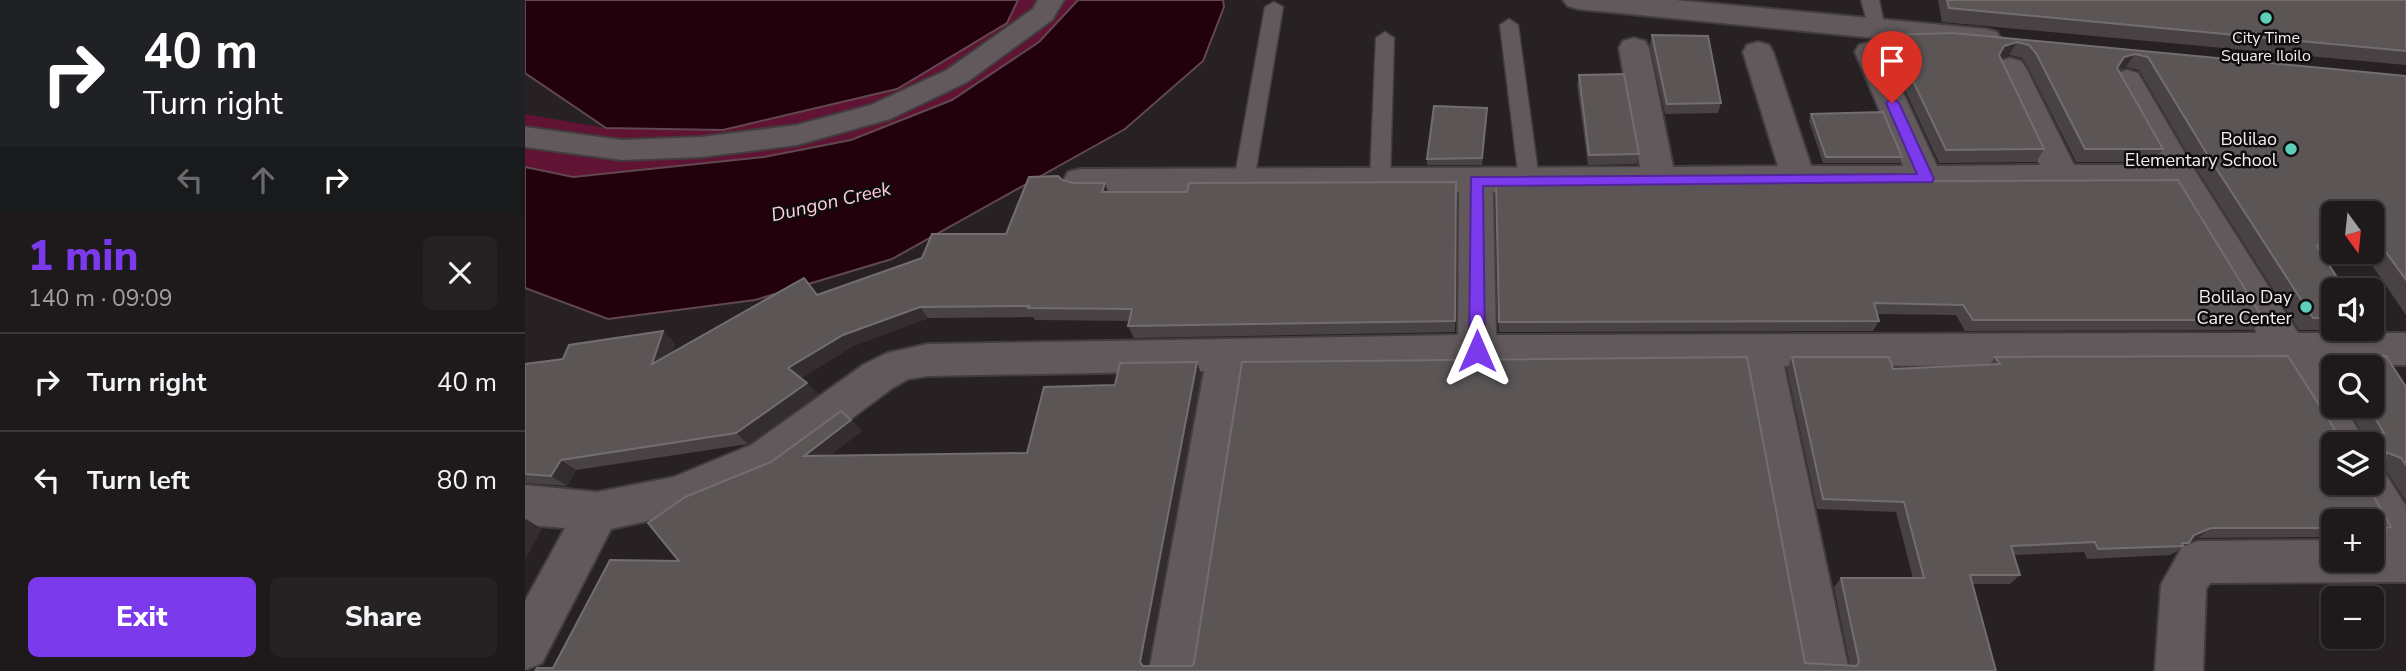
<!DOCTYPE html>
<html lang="en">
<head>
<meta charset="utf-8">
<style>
	:root { --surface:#1e191a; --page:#262223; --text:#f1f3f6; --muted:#a1a0a2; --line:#3c3839; --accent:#7c3aed }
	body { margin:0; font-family:"Nunito Sans",sans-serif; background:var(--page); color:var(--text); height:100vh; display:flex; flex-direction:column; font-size:26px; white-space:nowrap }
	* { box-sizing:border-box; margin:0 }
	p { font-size:23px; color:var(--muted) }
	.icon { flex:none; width:38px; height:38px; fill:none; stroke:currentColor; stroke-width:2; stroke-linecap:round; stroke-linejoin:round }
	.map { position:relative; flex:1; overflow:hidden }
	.panel { display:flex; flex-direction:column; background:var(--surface); width:525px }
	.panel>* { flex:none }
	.hud { background:#202124; color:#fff; overflow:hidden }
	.needle { width:46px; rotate:165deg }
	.tools { position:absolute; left:1796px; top:201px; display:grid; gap:14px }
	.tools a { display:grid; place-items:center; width:63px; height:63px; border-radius:10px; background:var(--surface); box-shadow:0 2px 5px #0004,0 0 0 2px var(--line); font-size:35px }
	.pin { position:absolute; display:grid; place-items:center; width:60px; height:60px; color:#fff; margin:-72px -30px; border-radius:50% 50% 50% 0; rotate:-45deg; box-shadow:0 0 7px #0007 }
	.pin .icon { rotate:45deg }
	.me { position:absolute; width:77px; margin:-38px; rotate:0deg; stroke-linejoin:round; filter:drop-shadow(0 0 5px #0008) }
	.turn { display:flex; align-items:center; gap:24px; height:147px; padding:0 28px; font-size:32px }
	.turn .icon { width:91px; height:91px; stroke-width:2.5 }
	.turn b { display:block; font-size:49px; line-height:60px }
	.lanes { display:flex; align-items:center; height:66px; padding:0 28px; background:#0003; justify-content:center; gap:35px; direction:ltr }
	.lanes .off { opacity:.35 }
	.round { display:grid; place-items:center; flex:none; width:74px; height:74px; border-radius:10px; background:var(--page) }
	.overview { display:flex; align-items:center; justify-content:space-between; height:119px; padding:0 28px }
	h1 { font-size:42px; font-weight:800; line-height:52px; color:var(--accent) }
	.primary-button { display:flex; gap:14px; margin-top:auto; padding:14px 28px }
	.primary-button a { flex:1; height:80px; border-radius:10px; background:var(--accent); color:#fff; font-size:28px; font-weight:800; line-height:80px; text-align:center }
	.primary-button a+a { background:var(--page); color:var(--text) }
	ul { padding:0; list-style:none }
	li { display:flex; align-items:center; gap:21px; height:98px; padding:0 28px; border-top:2px solid var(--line) }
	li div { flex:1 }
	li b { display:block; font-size:26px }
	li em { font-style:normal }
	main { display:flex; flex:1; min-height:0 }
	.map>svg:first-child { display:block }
</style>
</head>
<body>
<main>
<section class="panel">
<div class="hud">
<div class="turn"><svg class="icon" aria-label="right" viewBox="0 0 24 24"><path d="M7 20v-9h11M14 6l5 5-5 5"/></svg><div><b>40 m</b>Turn right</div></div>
<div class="lanes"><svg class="icon off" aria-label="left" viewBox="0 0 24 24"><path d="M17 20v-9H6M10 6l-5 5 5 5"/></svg><svg class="icon off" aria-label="ahead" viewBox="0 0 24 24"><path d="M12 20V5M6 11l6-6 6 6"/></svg><svg class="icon" aria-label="right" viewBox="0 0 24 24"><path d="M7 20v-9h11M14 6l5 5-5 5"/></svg></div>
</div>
<div class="overview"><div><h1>1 min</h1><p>140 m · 09:09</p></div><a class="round"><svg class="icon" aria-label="close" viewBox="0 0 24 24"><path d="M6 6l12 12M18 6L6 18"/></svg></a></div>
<ul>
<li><svg class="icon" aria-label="right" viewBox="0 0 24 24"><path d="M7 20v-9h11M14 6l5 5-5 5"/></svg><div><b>Turn right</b></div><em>40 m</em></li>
<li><svg class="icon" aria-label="left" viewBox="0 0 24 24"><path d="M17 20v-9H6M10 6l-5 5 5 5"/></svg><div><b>Turn left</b></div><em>80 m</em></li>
</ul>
<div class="primary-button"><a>Exit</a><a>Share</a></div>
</section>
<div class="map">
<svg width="1881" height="671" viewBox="0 0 1881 671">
	<rect width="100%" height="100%" fill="#282123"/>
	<path fill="#611334" d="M 493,0 L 590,0 L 375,154 L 0,188 L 0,114 L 81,128 L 482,23 Z"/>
	<g fill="#22000c" stroke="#614850" stroke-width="2">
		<path d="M 0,0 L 493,0 L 482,23 L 372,89 L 198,130 L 81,128 L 0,73 Z"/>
		<path d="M 553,0 L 698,0 L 699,7 L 678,61 L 600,129 L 367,259 L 230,300 L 83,319 L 0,288 L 0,167 L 48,177 L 239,157 L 326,140 L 427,100 L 514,42 Z"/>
	</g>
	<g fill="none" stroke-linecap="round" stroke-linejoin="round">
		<g stroke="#423d3e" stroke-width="3">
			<g id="service">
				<path d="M 1336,0 L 1354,0 L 1360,28 L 1357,32 L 1345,32 Z"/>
				<path d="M 749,2 L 758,7 L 729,181 L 726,186 L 719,188 L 712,186 L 709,181 L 740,7 Z"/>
				<path d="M 984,19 L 993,25 L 1014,180 L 1011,185 L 1004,187 L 997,185 L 994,180 L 975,25 Z"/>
				<path d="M 860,32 L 869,38 L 865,180 L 862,185 L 855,187 L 848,185 L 845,180 L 851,38 Z"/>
			</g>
		</g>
		<g stroke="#423d3e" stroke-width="4">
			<path id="pedestrian" d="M 513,0 L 539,0 L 527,20 L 442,82 L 365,119 L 272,145 L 176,157 L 97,160 L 0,147 L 0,127 L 97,140 L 176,137 L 272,125 L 346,105 L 422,70 L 508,9 Z"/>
		</g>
		<g stroke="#423d3e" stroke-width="4">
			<g id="minor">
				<path d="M 1038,0 L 1150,0 L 1461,29 L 1472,32 L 1476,39 L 1472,46 L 1461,49 L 1053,9 L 1043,6 Z"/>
				<path d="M 1109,38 L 1120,41 L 1124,48 L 1148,167 L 1253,166 L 1218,52 L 1222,45 L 1233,42 L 1244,45 L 1248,52 L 1286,166 L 1378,166 L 1330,52 L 1334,45 L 1345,42 L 1356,45 L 1412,166 L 1515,165 L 1469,68 L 1474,61 L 1485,58 L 1496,61 L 1501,68 L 1549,165 L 1632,165 L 1586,80 L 1591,73 L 1602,70 L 1613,73 L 1669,169 L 1773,333 L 1881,333 L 1881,365 L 1793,365 L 1808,389 L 1808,406 L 1819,406 L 1841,444 L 1808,444 L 1808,458 L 1751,365 L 1259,366 L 1324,671 L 1276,671 L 1220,366 L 718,371 L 672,671 L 624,671 L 679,371 L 403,376 L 383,379 L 366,389 L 256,471 L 149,515 L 86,529 L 17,663 L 0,670 L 0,601 L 40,528 L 0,525 L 0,485 L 72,492 L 149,477 L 226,445 L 338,365 L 362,353 L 403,344 L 933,335 L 934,192 L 555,193 L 543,190 L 538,181 L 543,172 L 555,169 L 1115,167 L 1094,48 L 1098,41 ZM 1646,189 L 1732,333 L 971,335 L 968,192 Z"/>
				<path d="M 1846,465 L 1858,470 L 1881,506 L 1881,582 L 1685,583 L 1681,589 L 1678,671 L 1630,671 L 1636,585 L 1657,547 L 1673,541 L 1808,540 L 1808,560 L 1846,560 L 1846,540 L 1854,540 L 1846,527 L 1846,522 L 1843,522 L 1822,483 L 1846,483 Z"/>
			</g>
		</g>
		<use href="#service" fill="#61595b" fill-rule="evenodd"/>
		<use href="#pedestrian" fill="#61595b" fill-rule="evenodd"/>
		<use href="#minor" fill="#61595b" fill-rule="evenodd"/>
	</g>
	<g fill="#494244">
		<path d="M 1413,0 L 1881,0 L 1881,65 L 1417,22 Z"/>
		<path d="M 1428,33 L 1881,76 L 1881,315 L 1838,252 L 1846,252 L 1846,214 L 1808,214 L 1794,249 L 1808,290 L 1808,329 L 1825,329 L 1823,330 L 1774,330 L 1671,168 L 1614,70 L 1601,67 L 1594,70 L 1638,149 L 1628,162 L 1551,162 L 1503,67 L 1497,58 L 1484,55 L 1475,58 L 1519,149 L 1511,162 L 1414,163 L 1361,49 L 1366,35 Z"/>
		<path d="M 1127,35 L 1196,103 L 1193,113 L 1140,114 L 1125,45 Z"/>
		<path d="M 1054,75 L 1114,154 L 1112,164 L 1063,165 L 1052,85 Z"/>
		<path d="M 1286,114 L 1377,157 L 1374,163 L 1298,163 L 1284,121 Z"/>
		<path d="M 962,115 L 957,165 L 902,165 L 902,159 Z"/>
		<path d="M 537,180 L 583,192 L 662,192 L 931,182 L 930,332 L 609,338 L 603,326 L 605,321 L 510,320 L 508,317 L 403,318 L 328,346 L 276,378 L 293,394 L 223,444 L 51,470 L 42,486 L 0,483 L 0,364 L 150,343 L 147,353 L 292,295 L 481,234 Z"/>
		<path d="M 971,183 L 1739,320 L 1727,330 L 1440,331 L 1431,315 L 1352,314 L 1354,321 L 1348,331 L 974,332 Z"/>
		<path d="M 1763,356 L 1817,442 L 1826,436 L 1838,435 L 1822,406 L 1846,406 L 1846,368 L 1808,368 L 1808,384 L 1798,368 L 1812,356 L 1861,356 L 1881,387 L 1881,501 L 1860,469 L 1846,478 L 1846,444 L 1808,444 L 1808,483 L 1841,483 L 1866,527 L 1860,531 L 1860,536 L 1846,544 L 1846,522 L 1808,522 L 1808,537 L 1673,538 L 1665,541 L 1651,552 L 1645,555 L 1562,559 L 1559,552 L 1489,555 L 1495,575 L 1485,584 L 1448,584 L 1471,671 L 10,671 L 12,668 L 28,668 L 85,560 L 154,561 L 123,523 L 160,497 L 246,462 L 316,411 L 326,420 L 337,431 L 304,456 L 502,453 L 519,387 L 590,385 L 595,363 L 672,362 L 676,374 L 622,666 L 667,666 L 669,663 L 717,362 L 1222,357 L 1280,663 L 1325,665 L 1309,587 L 1316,578 L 1388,578 L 1371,512 L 1292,509 L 1262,369 L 1267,357 L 1364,357 L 1368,369 L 1464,365 L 1470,357 Z"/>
	</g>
	<g fill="#342d2f">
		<path d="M 1492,42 L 1484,55 L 1472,59 L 1479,46 Z"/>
		<path d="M 1610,54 L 1601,67 L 1590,70 L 1599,57 Z"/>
		<path d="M 580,183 L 585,196 L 577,192 Z"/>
		<path d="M 1808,235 L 1808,239 L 1778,259 L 1792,246 Z"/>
		<path d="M 395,307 L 403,318 L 328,346 L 274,379 L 263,368 L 318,335 Z"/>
		<path d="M 138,331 L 150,343 L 140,375 L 127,364 Z"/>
		<path d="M 672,362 L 676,374 L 621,671 L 615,662 Z"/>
		<path d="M 282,383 L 293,394 L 223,444 L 211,433 Z"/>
		<path d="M 326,420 L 337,431 L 290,467 L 279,456 Z"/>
		<path d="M 36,460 L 51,470 L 42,486 L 26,476 Z"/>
		<path d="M 1,519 L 17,529 L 0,560 L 0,521 Z"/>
		<path d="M 1686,528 L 1673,538 L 1661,543 L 1669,535 Z"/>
	</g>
	<g fill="#5b5556" stroke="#736d6e" stroke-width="2">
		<path d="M 1422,0 L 1881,0 L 1881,51 L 1424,8 Z"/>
		<path d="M 1428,33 L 1881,76 L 1881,280 L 1846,231 L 1846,214 L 1808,214 L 1808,235 L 1792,246 L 1820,290 L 1808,290 L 1808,318 L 1788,318 L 1682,154 L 1623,57 L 1610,54 L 1599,57 L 1592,68 L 1638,149 L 1560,149 L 1511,53 L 1504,45 L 1492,42 L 1479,46 L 1474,55 L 1519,149 L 1421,150 L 1366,35 Z"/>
		<path d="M 1127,35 L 1183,36 L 1196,103 L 1142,104 Z"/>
		<path d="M 1099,74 L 1114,154 L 1064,155 L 1054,75 Z"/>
		<path d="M 909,106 L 962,108 L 957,158 L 902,159 Z"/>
		<path d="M 1358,112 L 1377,157 L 1301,157 L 1286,114 Z"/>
		<path d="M 533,176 L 537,180 L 549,183 L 580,183 L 577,192 L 662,192 L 664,183 L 931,182 L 930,321 L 603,326 L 607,309 L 503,308 L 504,306 L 395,307 L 318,335 L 263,368 L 282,383 L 211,433 L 36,460 L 26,476 L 0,474 L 0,364 L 38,359 L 44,345 L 138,331 L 127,364 L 279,278 L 292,295 L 397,258 L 407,234 L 481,234 L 504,177 Z"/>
		<path d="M 1653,180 L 1739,320 L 1448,320 L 1438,305 L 1349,303 L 1354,321 L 974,322 L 971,183 Z"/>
		<path d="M 1763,356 L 1819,444 L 1808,444 L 1808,483 L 1841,483 L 1866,527 L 1861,528 L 1860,536 L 1846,537 L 1846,522 L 1808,522 L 1808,528 L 1686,528 L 1669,535 L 1664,543 L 1657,543 L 1658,546 L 1573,549 L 1570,542 L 1486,546 L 1495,575 L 1445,575 L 1471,671 L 10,671 L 12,668 L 28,668 L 85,560 L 154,561 L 123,523 L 160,497 L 246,462 L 316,411 L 326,420 L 279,456 L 502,453 L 519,387 L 590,385 L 595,363 L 672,362 L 615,662 L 618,666 L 667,666 L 669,663 L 717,362 L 1222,357 L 1280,663 L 1332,666 L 1334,662 L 1316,578 L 1399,578 L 1379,502 L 1298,499 L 1267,357 L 1364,357 L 1368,369 L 1475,364 L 1470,357 Z"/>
		<path d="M 1812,356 L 1861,356 L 1881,387 L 1881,465 L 1876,458 L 1861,452 L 1859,470 L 1846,471 L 1846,444 L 1826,444 L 1826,436 L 1859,433 L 1843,406 L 1846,406 L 1846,368 L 1819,368 Z"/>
	</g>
	<path fill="#7c3aed" stroke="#51269a" stroke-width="2" d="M 1367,98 L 1374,103 L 1409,179 L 1407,182 L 958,186 L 960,351 L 958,356 L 946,356 L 944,351 L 946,177 L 1392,174 L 1361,103 Z"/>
	<g fill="#5cceba" stroke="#0f0c0c" stroke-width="2.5">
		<circle cx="1741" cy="18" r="7"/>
		<circle cx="1766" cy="149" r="7"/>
		<circle cx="1781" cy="307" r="7"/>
	</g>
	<g text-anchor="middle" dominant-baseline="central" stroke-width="5" stroke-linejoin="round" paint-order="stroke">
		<g font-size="16" fill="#f4eff0" stroke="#0f0c0c">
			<text x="1741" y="38">City Time<tspan x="1741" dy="18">Square Iloilo</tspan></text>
		</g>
		<g font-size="18" fill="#f4eff0" stroke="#0f0c0c" text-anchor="end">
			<text x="1752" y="139">Bolilao<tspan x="1752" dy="21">Elementary School</tspan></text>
			<text x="1767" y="297">Bolilao Day<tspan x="1767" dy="21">Care Center</tspan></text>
		</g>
		<g font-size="19" font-style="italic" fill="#ffcddb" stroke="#0f0c0c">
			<text transform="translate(306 202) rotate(-13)">Dungon Creek</text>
		</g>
	</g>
</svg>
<div class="tools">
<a><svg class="needle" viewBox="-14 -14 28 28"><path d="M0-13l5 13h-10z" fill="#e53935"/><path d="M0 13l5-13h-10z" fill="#a1a0a2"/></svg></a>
<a><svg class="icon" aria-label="sound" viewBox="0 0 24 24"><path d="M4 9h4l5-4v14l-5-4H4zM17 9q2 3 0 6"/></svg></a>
<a><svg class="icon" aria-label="search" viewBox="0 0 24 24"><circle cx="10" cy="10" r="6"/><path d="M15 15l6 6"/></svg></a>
<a><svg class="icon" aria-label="layers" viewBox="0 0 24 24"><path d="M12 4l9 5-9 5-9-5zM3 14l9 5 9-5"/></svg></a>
<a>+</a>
<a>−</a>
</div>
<div class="pin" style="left:1367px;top:103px;background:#d93025"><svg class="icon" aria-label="arrive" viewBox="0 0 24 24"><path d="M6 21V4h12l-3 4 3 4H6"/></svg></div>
<svg class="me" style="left:952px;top:351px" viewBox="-20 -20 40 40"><path d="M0-17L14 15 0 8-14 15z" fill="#7c3aed" stroke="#fff" stroke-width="4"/></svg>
</div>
</main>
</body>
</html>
